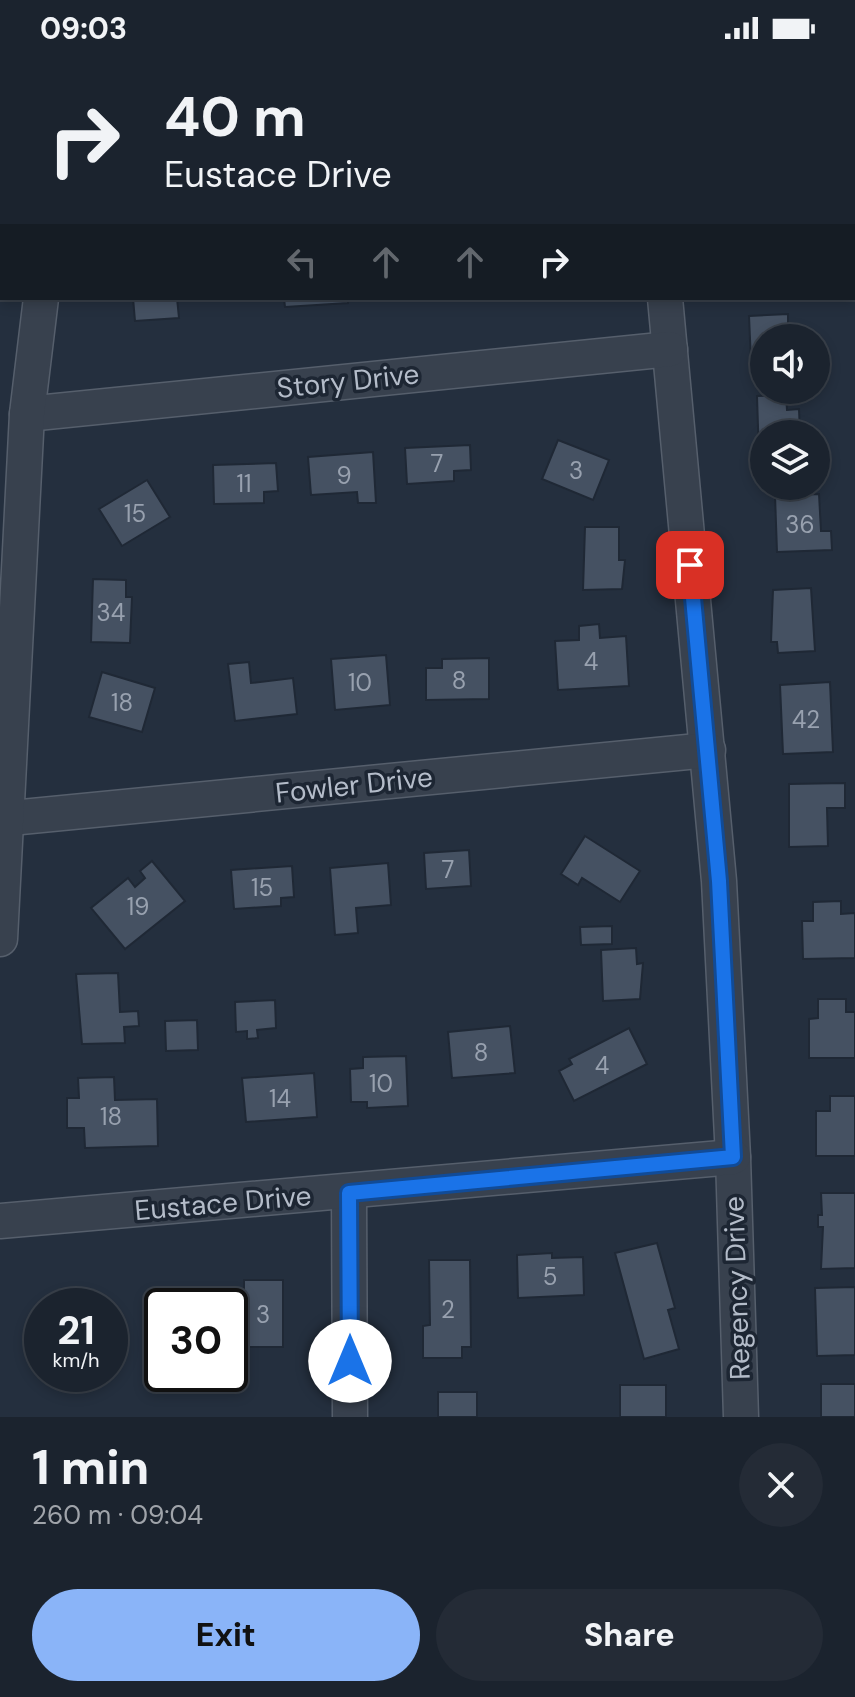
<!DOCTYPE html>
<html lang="en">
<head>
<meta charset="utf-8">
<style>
	:root { --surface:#1b232e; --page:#242b36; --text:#f1f3f6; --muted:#a0a4aa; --line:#39404a; --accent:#8ab4f8 }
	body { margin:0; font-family:"DM Sans",sans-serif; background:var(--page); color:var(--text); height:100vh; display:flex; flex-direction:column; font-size:30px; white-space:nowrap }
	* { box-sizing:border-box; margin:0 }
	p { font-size:26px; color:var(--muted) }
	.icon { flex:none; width:44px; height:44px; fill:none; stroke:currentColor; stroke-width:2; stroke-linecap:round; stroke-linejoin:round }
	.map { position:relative; height:1361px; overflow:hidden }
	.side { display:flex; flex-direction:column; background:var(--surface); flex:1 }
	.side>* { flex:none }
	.guide { position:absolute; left:0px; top:0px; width:856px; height:244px; box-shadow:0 4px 12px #0003,0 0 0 2px var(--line); background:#1b232e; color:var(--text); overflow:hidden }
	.controls { position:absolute; left:750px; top:268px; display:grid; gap:16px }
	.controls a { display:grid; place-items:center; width:80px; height:80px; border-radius:50%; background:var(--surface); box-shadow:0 4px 12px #0003,0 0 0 2px var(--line); font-size:40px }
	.speed { position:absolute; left:24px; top:1232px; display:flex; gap:16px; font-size:40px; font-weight:700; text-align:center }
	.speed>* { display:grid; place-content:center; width:104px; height:104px; border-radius:50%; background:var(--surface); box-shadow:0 4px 12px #0003,0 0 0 2px var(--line); line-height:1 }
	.speed small { font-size:20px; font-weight:400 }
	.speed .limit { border:4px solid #111; border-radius:12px; background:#fff; color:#111 }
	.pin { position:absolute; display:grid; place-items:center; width:68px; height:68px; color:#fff; margin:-34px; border-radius:16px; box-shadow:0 4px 12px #0006 }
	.me { position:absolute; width:88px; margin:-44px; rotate:0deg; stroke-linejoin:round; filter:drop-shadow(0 0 6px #0008) }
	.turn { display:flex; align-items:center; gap:28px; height:168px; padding:0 32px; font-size:36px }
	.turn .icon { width:104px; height:104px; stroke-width:2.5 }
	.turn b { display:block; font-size:56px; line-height:68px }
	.lanes { display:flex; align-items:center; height:76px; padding:0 32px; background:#0003; justify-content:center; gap:40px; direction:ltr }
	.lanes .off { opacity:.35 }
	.round { display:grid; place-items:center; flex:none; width:84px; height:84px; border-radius:42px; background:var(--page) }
	.headline { display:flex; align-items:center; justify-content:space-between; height:136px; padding:0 32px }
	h1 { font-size:48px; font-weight:800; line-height:60px }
	.button { display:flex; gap:16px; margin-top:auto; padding:16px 32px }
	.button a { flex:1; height:92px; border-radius:48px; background:var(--accent); color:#111; font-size:32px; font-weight:800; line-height:92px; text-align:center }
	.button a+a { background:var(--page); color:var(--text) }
	.status { display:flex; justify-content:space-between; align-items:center; height:56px; padding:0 40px; background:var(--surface); direction:ltr }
	.status svg { height:22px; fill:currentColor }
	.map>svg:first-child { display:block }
</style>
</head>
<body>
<div class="status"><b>09:03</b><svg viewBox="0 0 49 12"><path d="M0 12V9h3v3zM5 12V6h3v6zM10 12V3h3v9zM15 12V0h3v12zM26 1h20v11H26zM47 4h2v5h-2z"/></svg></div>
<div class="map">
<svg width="855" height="1361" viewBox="0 0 855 1361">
	<rect width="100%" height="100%" fill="#242f3e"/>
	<g fill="#455162" stroke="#1f2835" stroke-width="2">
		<path d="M 168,0 L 223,0 L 226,2 L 167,2 Z"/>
		<rect x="260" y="0" width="68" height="2"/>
		<rect x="525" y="0" width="50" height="2"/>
		<rect x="732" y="0" width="41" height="2"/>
		<path d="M 133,242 L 177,242 L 179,262 L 135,265 Z"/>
		<path d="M 284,242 L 348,242 L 348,247 L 285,251 Z"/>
		<path d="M 788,258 L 788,282 L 764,282 L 764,305 L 751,306 L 749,260 Z"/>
		<path d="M 786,339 L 787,354 L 799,353 L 800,378 L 764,378 L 764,402 L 759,402 L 757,340 Z"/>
		<path d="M 558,384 L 609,404 L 593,444 L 542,423 Z"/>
		<path d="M 470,389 L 471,414 L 454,415 L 454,425 L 407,428 L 405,392 Z"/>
		<path d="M 373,396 L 376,447 L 358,447 L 357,436 L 311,439 L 308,401 Z"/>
		<path d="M 276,407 L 278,435 L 264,436 L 264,447 L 214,448 L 213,409 Z"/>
		<path d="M 147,424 L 170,461 L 122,490 L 99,453 Z"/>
		<path d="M 819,438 L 821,475 L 831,475 L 832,494 L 777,496 L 775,439 Z"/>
		<path d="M 585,471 L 619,471 L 619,504 L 625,504 L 622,533 L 583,534 Z"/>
		<path d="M 93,523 L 126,524 L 126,541 L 132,541 L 130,587 L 91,586 Z"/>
		<path d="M 811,532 L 815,595 L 778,597 L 777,586 L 771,586 L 773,534 Z"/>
		<path d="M 599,568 L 600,582 L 626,580 L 629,630 L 558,634 L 555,585 L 579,584 L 579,570 Z"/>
		<path d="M 386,599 L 390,649 L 335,654 L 331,603 Z"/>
		<path d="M 489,602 L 489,643 L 426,644 L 426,612 L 442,612 L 442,603 Z"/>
		<path d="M 249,606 L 251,627 L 293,622 L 297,658 L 235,665 L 228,608 Z"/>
		<path d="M 102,616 L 155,632 L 142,676 L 89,661 Z"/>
		<path d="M 830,626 L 833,696 L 783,698 L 780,629 Z"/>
		<path d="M 845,727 L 845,752 L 827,752 L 828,790 L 789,791 L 789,728 Z"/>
		<path d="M 585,780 L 640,815 L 620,846 L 582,822 L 578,829 L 561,818 Z"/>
		<path d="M 469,794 L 471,830 L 426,833 L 424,797 Z"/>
		<path d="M 152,805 L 185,845 L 125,893 L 91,852 L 128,822 L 135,831 L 145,822 L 140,815 Z"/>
		<path d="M 388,807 L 391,849 L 356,852 L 358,877 L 335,879 L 330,812 Z"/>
		<path d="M 292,810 L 294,841 L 281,842 L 281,850 L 234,853 L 231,814 Z"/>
		<path d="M 841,845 L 841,858 L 855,857 L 855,902 L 803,903 L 802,865 L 813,865 L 813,846 Z"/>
		<path d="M 612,870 L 612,888 L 581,889 L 580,871 Z"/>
		<path d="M 636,892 L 637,908 L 643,907 L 640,943 L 603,945 L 601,894 Z"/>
		<path d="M 118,917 L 120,956 L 138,955 L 139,970 L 124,971 L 125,987 L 82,988 L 76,918 Z"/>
		<path d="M 818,943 L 846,943 L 846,956 L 855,956 L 855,1002 L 809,1002 L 809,963 L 818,962 Z"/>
		<path d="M 275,944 L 276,972 L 257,974 L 258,982 L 247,983 L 247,975 L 236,976 L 235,946 Z"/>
		<path d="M 197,964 L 198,994 L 166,995 L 165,965 Z"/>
		<path d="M 510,970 L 515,1017 L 452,1022 L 448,976 Z"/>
		<path d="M 629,972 L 647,1008 L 574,1045 L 559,1015 L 572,1008 L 569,1003 Z"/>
		<path d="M 406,1000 L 408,1050 L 367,1052 L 367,1046 L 351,1046 L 350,1013 L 363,1012 L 363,1001 Z"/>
		<path d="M 314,1017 L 317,1061 L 246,1066 L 242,1022 Z"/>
		<path d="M 114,1021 L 115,1044 L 157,1043 L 158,1090 L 85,1092 L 84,1072 L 67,1072 L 67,1042 L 79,1042 L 78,1022 Z"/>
		<path d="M 830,1040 L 855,1040 L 855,1100 L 816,1100 L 816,1055 L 830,1055 Z"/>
		<path d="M 821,1137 L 855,1137 L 855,1212 L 821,1213 L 823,1171 L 818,1171 L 818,1159 L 822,1159 Z"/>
		<path d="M 657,1187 L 675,1252 L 668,1254 L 679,1293 L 644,1303 L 615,1197 Z"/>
		<path d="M 552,1197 L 552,1202 L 583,1201 L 584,1239 L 518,1242 L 517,1199 Z"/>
		<path d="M 429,1204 L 470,1204 L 471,1291 L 462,1291 L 462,1302 L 423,1302 L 423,1270 L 430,1269 Z"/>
		<path d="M 244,1224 L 283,1224 L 283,1291 L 244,1291 L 244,1276 L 240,1276 L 240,1270 L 244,1270 Z"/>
		<path d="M 855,1231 L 855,1299 L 817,1300 L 815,1232 Z"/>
		<path d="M 183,1232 L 183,1238 L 198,1237 L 199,1250 L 162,1250 L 162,1274 L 156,1275 L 152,1235 Z"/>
		<rect x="47" y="1243" width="41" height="7"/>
		<rect x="821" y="1328" width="34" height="33"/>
		<rect x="620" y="1329" width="46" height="32"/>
		<rect x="438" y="1336" width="39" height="25"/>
	</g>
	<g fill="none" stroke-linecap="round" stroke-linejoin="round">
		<g stroke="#565f6c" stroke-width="37">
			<g id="street">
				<path d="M 643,0 L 644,2"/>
				<path d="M 77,2 L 77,0"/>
				<path d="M 665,242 L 719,825 L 733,1101 L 741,1361"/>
				<path d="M 27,358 L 670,293"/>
				<path d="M 0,763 L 708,694"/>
				<path d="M 0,883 L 27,358 L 41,242"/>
				<path d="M 349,1137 L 350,1361"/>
				<path d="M 0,1165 L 733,1101"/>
			</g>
		</g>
		<use href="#street" stroke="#38414e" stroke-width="34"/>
	</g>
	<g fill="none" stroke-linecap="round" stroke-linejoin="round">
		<g stroke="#114b97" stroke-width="20">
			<path id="route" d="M 350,1305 L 349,1137 L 733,1101 L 719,825 L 690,509"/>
		</g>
		<use href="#route" stroke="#1a73e8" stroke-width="14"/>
	</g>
	<g text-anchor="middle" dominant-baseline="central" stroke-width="7" stroke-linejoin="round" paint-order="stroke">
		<g font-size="24" fill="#98a1af">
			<text x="437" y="407">7</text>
			<text x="576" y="414">3</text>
			<text x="344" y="419">9</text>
			<text x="244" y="427">11</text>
			<text x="135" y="457">15</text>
			<text x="800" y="468">36</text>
			<text x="111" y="556">34</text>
			<text x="591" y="605">4</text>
			<text x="459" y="624">8</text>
			<text x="360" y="626">10</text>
			<text x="122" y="646">18</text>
			<text x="806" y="663">42</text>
			<text x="448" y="813">7</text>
			<text x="262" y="831">15</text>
			<text x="138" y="850">19</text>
			<text x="481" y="996">8</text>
			<text x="602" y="1009">4</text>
			<text x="381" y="1027">10</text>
			<text x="280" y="1042">14</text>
			<text x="111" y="1060">18</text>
			<text x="550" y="1220">5</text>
			<text x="448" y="1253">2</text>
			<text x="263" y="1258">3</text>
		</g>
		<g font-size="28" fill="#b4bcc9" stroke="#1d2633">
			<text transform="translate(348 325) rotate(-6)">Story Drive</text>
			<text transform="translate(354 729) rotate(-6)">Fowler Drive</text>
			<text transform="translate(223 1147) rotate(-5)">Eustace Drive</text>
			<text transform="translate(737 1232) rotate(-92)">Regency Drive</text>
		</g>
	</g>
</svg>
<div class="controls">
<a><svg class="icon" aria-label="sound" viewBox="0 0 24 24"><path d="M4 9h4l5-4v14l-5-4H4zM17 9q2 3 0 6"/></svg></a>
<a><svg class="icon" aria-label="layers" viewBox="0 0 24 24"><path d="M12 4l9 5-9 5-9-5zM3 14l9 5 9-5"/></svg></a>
</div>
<div class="speed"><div>21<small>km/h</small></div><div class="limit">30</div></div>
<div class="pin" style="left:690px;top:509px;background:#d93025"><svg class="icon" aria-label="arrive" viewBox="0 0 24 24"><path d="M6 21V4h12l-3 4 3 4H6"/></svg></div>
<svg class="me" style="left:350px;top:1305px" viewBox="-20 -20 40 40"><circle r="19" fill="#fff"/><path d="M0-13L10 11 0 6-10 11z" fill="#1a73e8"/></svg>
<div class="guide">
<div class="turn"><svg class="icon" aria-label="right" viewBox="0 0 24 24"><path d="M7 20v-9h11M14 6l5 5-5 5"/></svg><div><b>40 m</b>Eustace Drive</div></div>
<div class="lanes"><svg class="icon off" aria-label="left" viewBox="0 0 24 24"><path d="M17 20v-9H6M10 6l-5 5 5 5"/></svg><svg class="icon off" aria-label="ahead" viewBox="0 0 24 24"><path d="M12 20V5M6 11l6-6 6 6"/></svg><svg class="icon off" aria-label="ahead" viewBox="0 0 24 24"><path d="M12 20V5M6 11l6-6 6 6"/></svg><svg class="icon" aria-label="right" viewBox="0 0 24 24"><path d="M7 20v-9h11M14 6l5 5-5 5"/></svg></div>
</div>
</div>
<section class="side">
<div class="headline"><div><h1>1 min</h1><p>260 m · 09:04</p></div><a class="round"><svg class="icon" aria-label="close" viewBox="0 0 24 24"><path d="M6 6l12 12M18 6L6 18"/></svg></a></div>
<div class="button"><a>Exit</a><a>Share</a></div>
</section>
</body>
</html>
